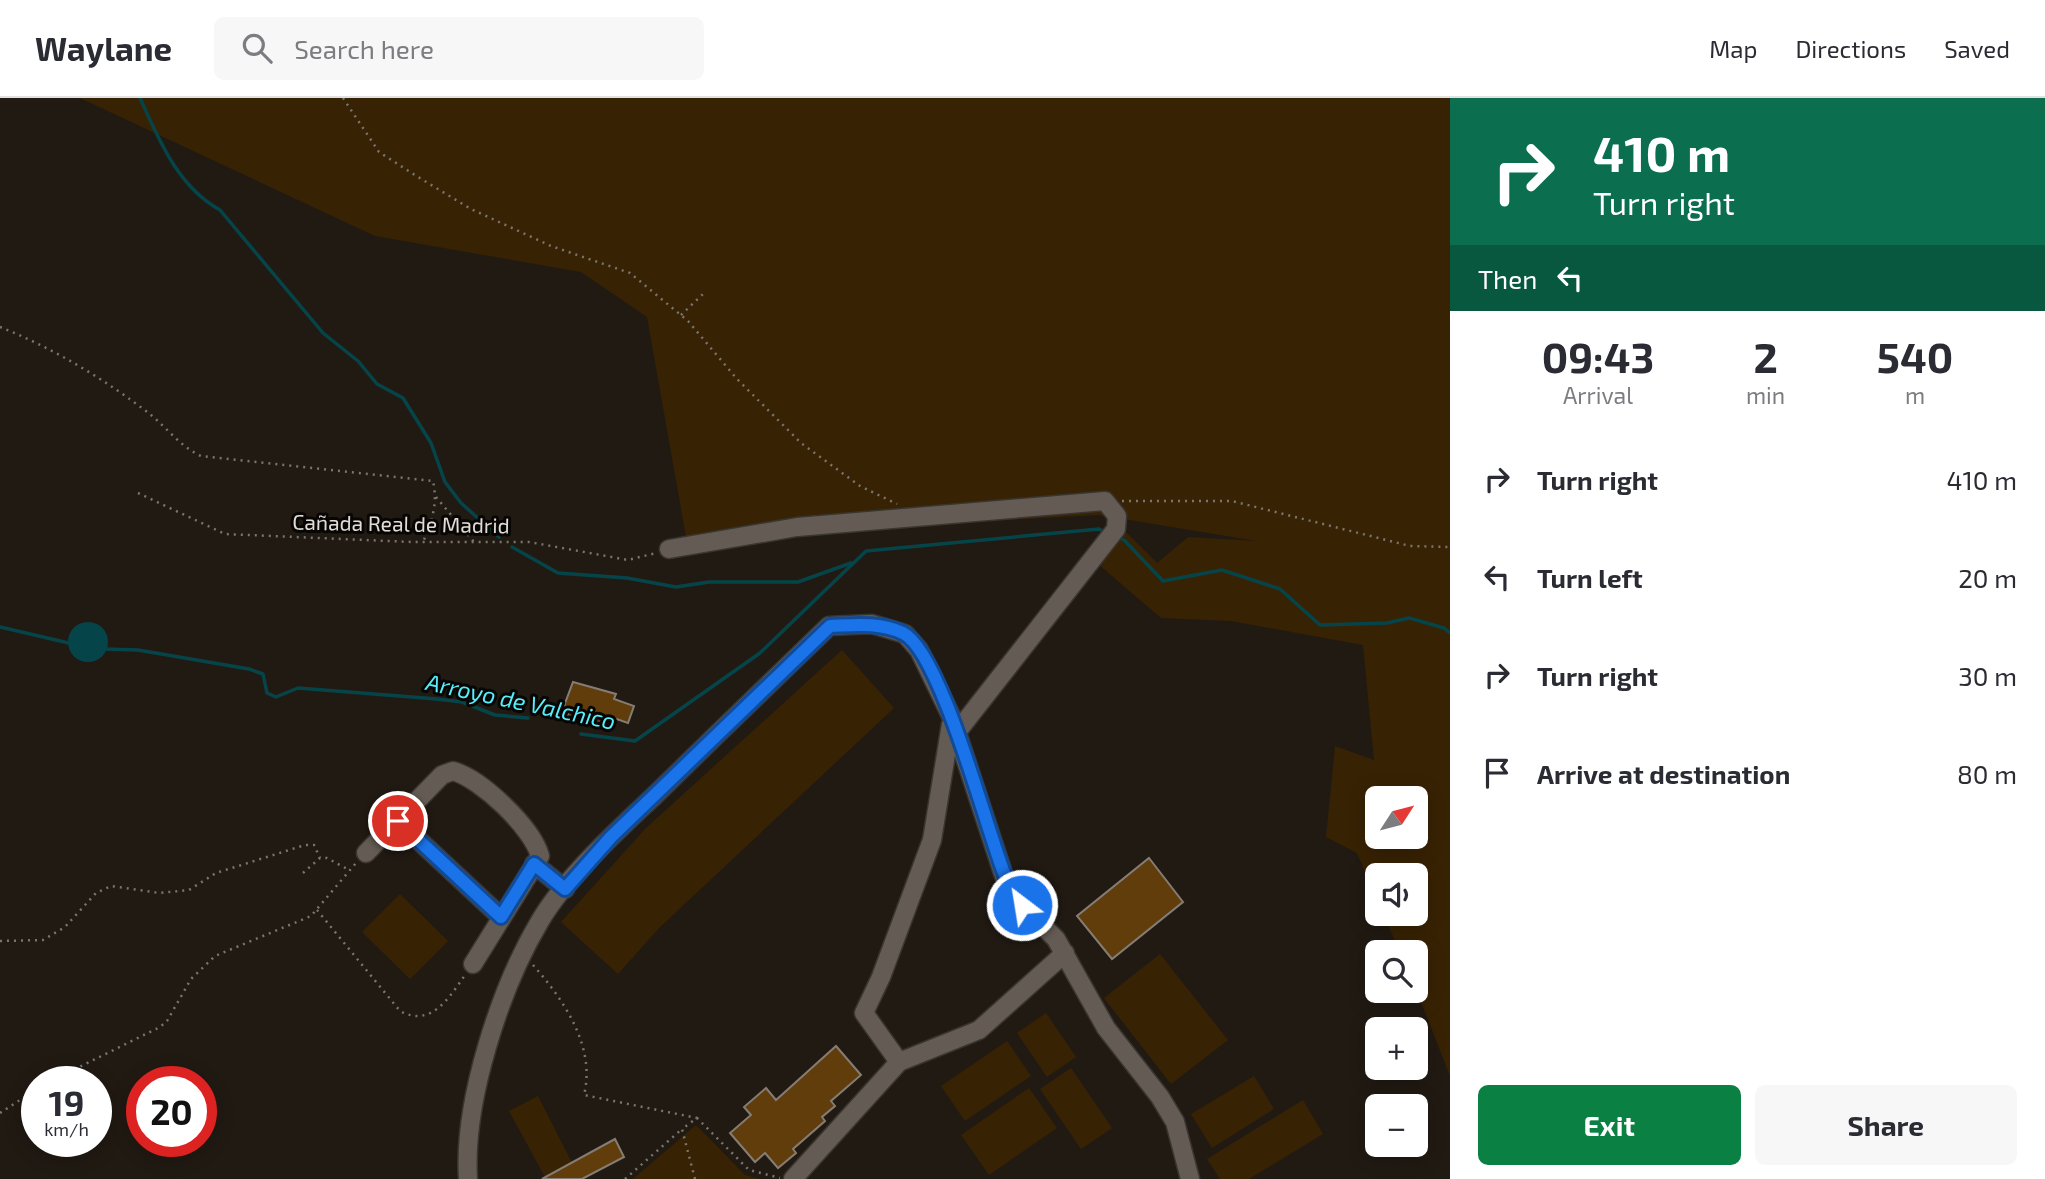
<!DOCTYPE html>
<html lang="en">
<head>
<meta charset="utf-8">
<style>
	:root { --surface:#fff; --page:#f7f7f7; --text:#2b2b33; --muted:#7c7c81; --line:#e1e1e2; --accent:#0b8043 }
	body { margin:0; font-family:"Exo 2",sans-serif; background:var(--page); color:var(--text); height:100vh; display:flex; flex-direction:column; font-size:26px; white-space:nowrap }
	* { box-sizing:border-box; margin:0 }
	p { font-size:23px; color:var(--muted) }
	.icon { flex:none; width:38px; height:38px; fill:none; stroke:currentColor; stroke-width:2; stroke-linecap:round; stroke-linejoin:round }
	.map { position:relative; flex:1; overflow:hidden }
	.details { display:flex; flex-direction:column; background:var(--surface); width:595px }
	.details>* { flex:none }
	.guide { background:#0b6e4f; color:#fff; overflow:hidden }
	.needle { width:46px; rotate:54deg }
	.controls { position:absolute; left:1365px; top:688px; display:grid; gap:14px }
	.controls a { display:grid; place-items:center; width:63px; height:63px; border-radius:10px; background:var(--surface); box-shadow:0 4px 18px #0003; font-size:35px }
	.speed { position:absolute; left:21px; top:968px; display:flex; gap:14px; font-size:35px; font-weight:700; text-align:center }
	.speed>* { display:grid; place-content:center; width:91px; height:91px; border-radius:50%; background:var(--surface); box-shadow:0 4px 18px #0003; line-height:1 }
	.speed small { font-size:18px; font-weight:400 }
	.speed .limit { border:10px solid #d22; background:#fff; color:#111 }
	.pin { position:absolute; display:grid; place-items:center; width:60px; height:60px; color:#fff; margin:-30px; border:4px solid #fff; border-radius:50%; box-shadow:0 2px 7px #0007 }
	.me { position:absolute; width:77px; margin:-38px; rotate:329deg; stroke-linejoin:round; filter:drop-shadow(0 0 5px #0008) }
	.turn { display:flex; align-items:center; gap:24px; height:147px; padding:0 28px; font-size:32px }
	.turn .icon { width:91px; height:91px; stroke-width:2.5 }
	.turn b { display:block; font-size:49px; line-height:60px }
	.then { display:flex; align-items:center; height:66px; padding:0 28px; background:#0003; gap:14px; font-size:26px }
	.eta { display:flex; justify-content:space-evenly; align-items:center; height:119px; text-align:center }
	.eta b { font-size:42px; font-weight:700; line-height:49px }
	.primary-button { display:flex; gap:14px; margin-top:auto; padding:14px 28px }
	.primary-button a { flex:1; height:80px; border-radius:10px; background:var(--accent); color:#fff; font-size:28px; font-weight:700; line-height:80px; text-align:center }
	.primary-button a+a { background:var(--page); color:var(--text) }
	ul { padding:0; list-style:none }
	li { display:flex; align-items:center; gap:21px; height:98px; padding:0 28px }
	li div { flex:1 }
	li b { display:block; font-size:26px }
	li em { font-style:normal }
	header { display:flex; align-items:center; gap:42px; box-sizing:border-box; height:98px; padding:0 35px; background:var(--surface); border-bottom:2px solid var(--line) }
	header strong { font-size:33px }
	nav { display:flex; gap:38px; margin-inline-start:auto; font-size:24px }
	.search { width:490px; height:63px; background:var(--page); display:flex; align-items:center; gap:18px; box-sizing:border-box; padding:0 24px; border-radius:10px; color:var(--muted); font-size:26px }
	main { display:flex; flex:1; min-height:0 }
	.map>svg:first-child { display:block }
</style>
</head>
<body>
<header>
<strong>Waylane</strong>
<div class="search"><svg class="icon" aria-label="search" viewBox="0 0 24 24"><circle cx="10" cy="10" r="6"/><path d="M15 15l6 6"/></svg>Search here</div>
<nav><a>Map</a><a>Directions</a><a>Saved</a></nav>
</header>
<main>
<div class="map">
<svg width="1450" height="1081" viewBox="0 0 1450 1081">
	<rect width="100%" height="100%" fill="#211a13"/>
	<g fill="#382204" fill-rule="evenodd">
		<path d="M 80,0 L 1450,0 L 1450,978 L 1416,891 L 1416,854 L 1400,854 L 1383,816 L 1416,816 L 1416,777 L 1377,777 L 1377,802 L 1357,755 L 1326,739 L 1335,648 L 1374,662 L 1363,547 L 1231,523 L 1161,520 L 1098,466 L 1123,431 L 1157,465 L 1188,439 L 1257,443 L 1099,417 L 686,439 L 647,219 L 581,174 L 375,138 ZM 1377,700 L 1416,700 L 1416,738 L 1377,738 Z"/>
		<path d="M 842,552 L 894,610 L 659,830 L 618,876 L 561,824 L 646,730 Z"/>
		<path d="M 400,796 L 448,843 L 410,881 L 362,834 Z"/>
		<path d="M 1160,856 L 1228,942 L 1171,986 L 1104,900 Z"/>
		<path d="M 1046,915 L 1076,959 L 1047,979 L 1017,935 Z"/>
		<path d="M 1007,943 L 1031,978 L 965,1023 L 941,988 Z"/>
		<path d="M 1071,970 L 1112,1030 L 1081,1051 L 1040,991 Z"/>
		<path d="M 1254,978 L 1274,1011 L 1212,1050 L 1191,1016 Z"/>
		<path d="M 1029,990 L 1057,1030 L 989,1077 L 961,1037 Z"/>
		<path d="M 538,998 L 572,1065 L 545,1079 L 509,1013 Z"/>
		<path d="M 1303,1002 L 1323,1036 L 1249,1081 L 1220,1081 L 1207,1061 Z"/>
		<path d="M 696,1027 L 745,1077 L 759,1081 L 633,1081 Z"/>
	</g>
	<circle fill="#05454a" cx="88" cy="544" r="20"/>
	<g fill="none" stroke-linecap="round" stroke-linejoin="round">
		<g stroke="#05454a" stroke-width="3.5">
			<path d="M 140,0 C 159,42 178,89 220,112 L 323,235 L 358,263 L 377,286 L 403,300 L 431,345 L 445,384 L 461,405 L 499,439"/>
			<path d="M 1117,439 L 1124,442 L 1163,483 L 1222,472 L 1280,491 L 1320,527 L 1387,525 L 1409,520 L 1444,530 L 1450,535"/>
			<path d="M 512,449 L 558,475 L 627,480 L 676,489 L 709,484 L 798,484 L 851,465"/>
			<path d="M 0,529 L 73,546"/>
			<path d="M 105,551 L 138,552 L 249,571 L 263,576 L 267,595 L 276,599 L 298,590 L 437,601 L 462,604 L 495,617 L 528,620"/>
			<path d="M 581,636 L 635,643 L 760,555 L 866,453 L 1099,431 L 1107,435"/>
		</g>
	</g>
	<g fill="#603d0b" stroke="#857d74" stroke-width="2">
		<path d="M 573,584 L 616,596 L 614,601 L 634,608 L 628,625 L 608,618 L 604,629 L 567,619 L 570,610 L 564,608 Z"/>
		<path d="M 1149,760 L 1183,804 L 1112,861 L 1077,818 Z"/>
		<path d="M 836,948 L 861,977 L 831,1003 L 835,1008 L 822,1019 L 825,1023 L 793,1051 L 796,1055 L 778,1070 L 765,1055 L 755,1064 L 730,1035 L 751,1017 L 744,1009 L 766,990 L 776,1002 Z"/>
		<path d="M 615,1041 L 624,1059 L 582,1081 L 542,1081 Z"/>
	</g>
	<g fill="none" stroke-linecap="round" stroke-linejoin="round">
		<g stroke="#393531" stroke-width="21">
			<g id="minor">
				<path d="M 669,451 L 797,429 L 1105,403 L 1117,418 L 1116,431 L 957,634"/>
				<path d="M 398,723 L 501,819"/>
				<path d="M 366,755 L 442,677 L 453,673 C 481,681 532,729 540,758 L 473,866"/>
				<path d="M 534,766 L 565,791"/>
				<path d="M 899,964 L 864,915 L 881,879 L 932,742 L 951,626"/>
				<path d="M 468,1081 C 463,1004 500,890 540,823 C 565,780 618,732 654,698 C 712,641 771,584 829,528 L 872,526 L 905,536 L 919,552 L 952,620 L 1004,778 L 1022,807 L 1056,841 L 1106,930 L 1160,999 L 1175,1024 L 1190,1081"/>
				<path d="M 793,1081 L 899,964 L 979,932 L 1065,855"/>
			</g>
		</g>
		<g stroke="#7b756f" stroke-width="2.5" stroke-dasharray="2 5" stroke-linecap="butt">
			<path d="M 343,0 L 379,54 L 418,79 L 471,111 L 551,148 L 630,175 L 688,223 L 737,281 L 801,345 L 860,388 L 897,406"/>
			<path d="M 681,217 L 703,196"/>
			<path d="M 0,229 C 53,250 106,282 151,317 C 168,331 181,349 201,358 L 433,383 C 438,406 432,423 423,444"/>
			<path d="M 138,395 L 225,436 L 412,444 L 529,444 L 628,462 L 656,455"/>
			<path d="M 436,399 L 474,444"/>
			<path d="M 1122,403 L 1232,403 L 1410,448 L 1450,449"/>
			<path d="M 303,775 L 320,760 L 327,760 L 349,772"/>
			<path d="M 317,812 L 400,913 C 431,930 449,900 465,877"/>
			<path d="M 0,843 L 43,842 L 65,829 L 96,795 L 111,788 L 159,795 L 189,792 L 216,775 L 305,747 L 314,747 L 320,760"/>
			<path d="M 533,867 C 564,902 596,949 584,997 L 697,1020"/>
			<path d="M 49,984 L 160,929 L 167,923 L 191,881 L 215,858 L 311,818 L 356,765"/>
			<path d="M 0,1015 L 37,991"/>
			<path d="M 625,1081 L 682,1031"/>
			<path d="M 695,1081 L 682,1031 L 697,1020 L 749,1072 L 780,1080"/>
		</g>
		<use href="#minor" stroke="#645c54" stroke-width="18"/>
	</g>
	<g fill="none" stroke-linecap="round" stroke-linejoin="round">
		<g stroke="#114b97" stroke-width="18">
			<path id="route" d="M 398,723 L 501,819 L 534,766 L 565,791 L 611,739 L 830,528 C 855,527 879,524 903,535 C 941,554 986,730 1004,775 C 1008,786 1016,797 1022,807"/>
		</g>
		<use href="#route" stroke="#1a73e8" stroke-width="12"/>
	</g>
	<g text-anchor="middle" dominant-baseline="central" stroke-width="6" stroke-linejoin="round" paint-order="stroke">
		<g font-size="21" fill="#e1dcd7" stroke="#080604">
			<text transform="translate(401 425) rotate(1)">Cañada Real de Madrid</text>
		</g>
		<g font-size="23" font-style="italic" fill="#55effc" stroke="#080604">
			<text transform="translate(521 603) rotate(12)">Arroyo de Valchico</text>
		</g>
	</g>
</svg>
<div class="controls">
<a><svg class="needle" viewBox="-14 -14 28 28"><path d="M0-13l5 13h-10z" fill="#e53935"/><path d="M0 13l5-13h-10z" fill="#7c7c81"/></svg></a>
<a><svg class="icon" aria-label="sound" viewBox="0 0 24 24"><path d="M4 9h4l5-4v14l-5-4H4zM17 9q2 3 0 6"/></svg></a>
<a><svg class="icon" aria-label="search" viewBox="0 0 24 24"><circle cx="10" cy="10" r="6"/><path d="M15 15l6 6"/></svg></a>
<a>+</a>
<a>−</a>
</div>
<div class="speed"><div>19<small>km/h</small></div><div class="limit">20</div></div>
<div class="pin" style="left:398px;top:723px;background:#d93025"><svg class="icon" aria-label="arrive" viewBox="0 0 24 24"><path d="M6 21V4h12l-3 4 3 4H6"/></svg></div>
<svg class="me" style="left:1022px;top:807px" viewBox="-20 -20 40 40"><circle r="17" fill="#1a73e8" stroke="#fff" stroke-width="3"/><path d="M0-11L8 9 0 5-8 9z" fill="#fff"/></svg>
</div>
<section class="details">
<div class="guide">
<div class="turn"><svg class="icon" aria-label="right" viewBox="0 0 24 24"><path d="M7 20v-9h11M14 6l5 5-5 5"/></svg><div><b>410 m</b>Turn right</div></div>
<div class="then">Then<svg class="icon" aria-label="left" viewBox="0 0 24 24"><path d="M17 20v-9H6M10 6l-5 5 5 5"/></svg></div>
</div>
<div class="eta">
<div><b>09:43</b><p>Arrival</p></div>
<div><b>2</b><p>min</p></div>
<div><b>540</b><p>m</p></div>
</div>
<ul>
<li><svg class="icon" aria-label="right" viewBox="0 0 24 24"><path d="M7 20v-9h11M14 6l5 5-5 5"/></svg><div><b>Turn right</b></div><em>410 m</em></li>
<li><svg class="icon" aria-label="left" viewBox="0 0 24 24"><path d="M17 20v-9H6M10 6l-5 5 5 5"/></svg><div><b>Turn left</b></div><em>20 m</em></li>
<li><svg class="icon" aria-label="right" viewBox="0 0 24 24"><path d="M7 20v-9h11M14 6l5 5-5 5"/></svg><div><b>Turn right</b></div><em>30 m</em></li>
<li><svg class="icon" aria-label="arrive" viewBox="0 0 24 24"><path d="M6 21V4h12l-3 4 3 4H6"/></svg><div><b>Arrive at destination</b></div><em>80 m</em></li>
</ul>
<div class="primary-button"><a>Exit</a><a>Share</a></div>
</section>
</main>
</body>
</html>
